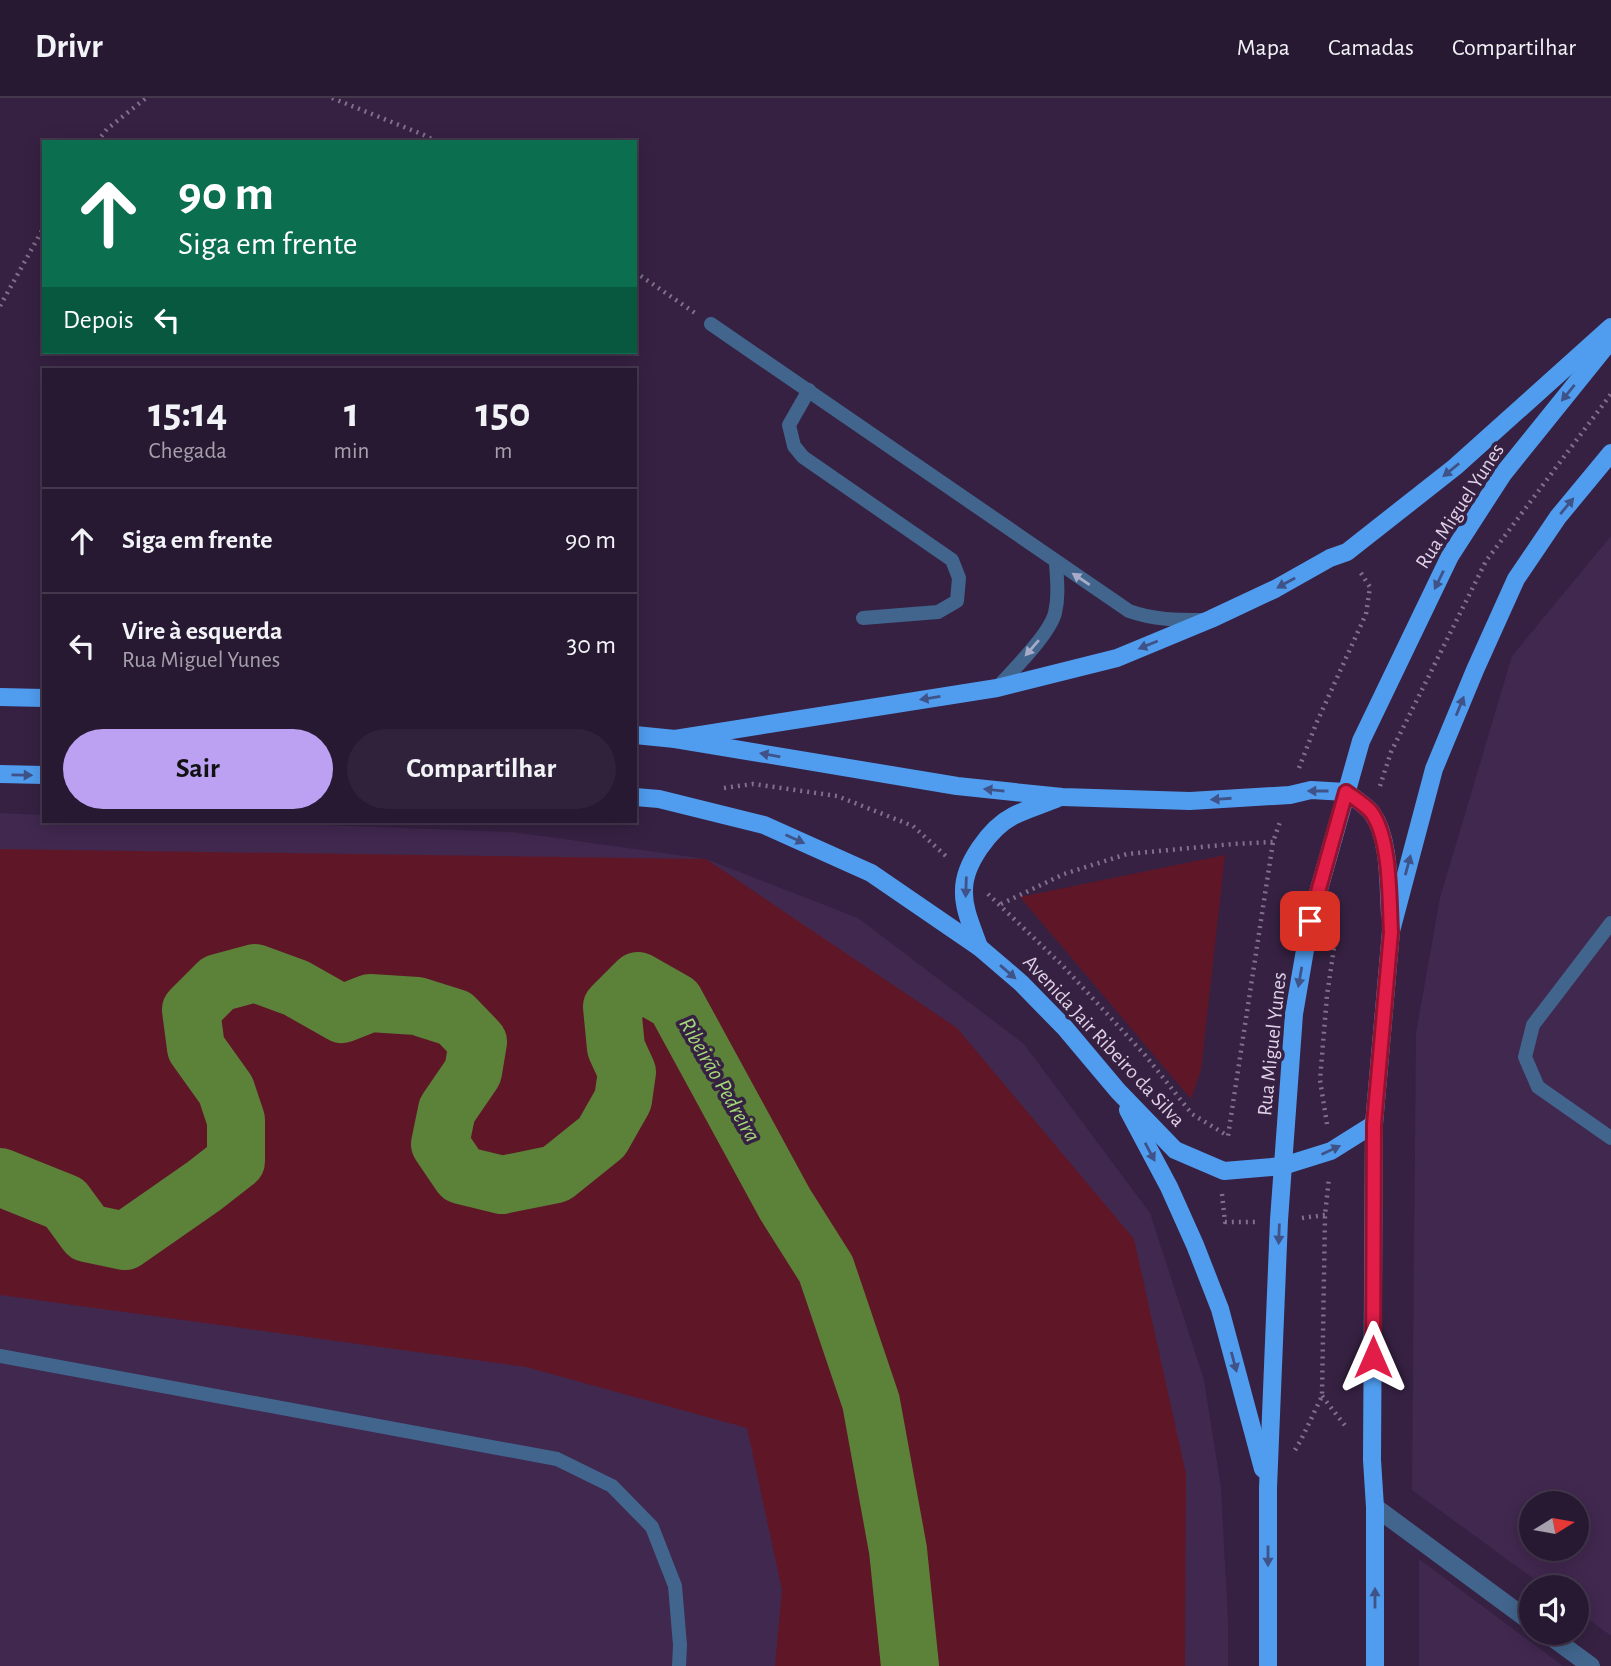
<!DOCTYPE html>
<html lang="pt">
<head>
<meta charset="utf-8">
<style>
	:root { --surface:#281932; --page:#30223a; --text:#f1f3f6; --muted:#a5a0ac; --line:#44384d; --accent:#bca0f2 }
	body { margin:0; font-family:"Alegreya Sans",sans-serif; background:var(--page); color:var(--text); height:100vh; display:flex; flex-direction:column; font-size:26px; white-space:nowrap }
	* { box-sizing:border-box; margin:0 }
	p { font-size:23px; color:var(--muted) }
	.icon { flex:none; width:38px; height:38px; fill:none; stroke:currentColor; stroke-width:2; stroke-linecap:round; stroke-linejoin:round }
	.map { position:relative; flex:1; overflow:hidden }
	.drawer { position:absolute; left:42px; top:270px; width:595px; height:455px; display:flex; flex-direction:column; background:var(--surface); border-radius:0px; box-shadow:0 4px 18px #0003,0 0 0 2px var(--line) }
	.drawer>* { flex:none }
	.banner { position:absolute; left:42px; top:42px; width:595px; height:214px; border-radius:0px; box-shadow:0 4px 18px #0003,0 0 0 2px var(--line); background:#0b6e4f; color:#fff; overflow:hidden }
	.needle { width:46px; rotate:79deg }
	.buttons { position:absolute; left:1519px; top:1393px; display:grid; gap:14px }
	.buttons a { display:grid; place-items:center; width:70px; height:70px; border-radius:50%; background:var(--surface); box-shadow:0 4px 18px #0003,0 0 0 2px var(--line); font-size:35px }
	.pin { position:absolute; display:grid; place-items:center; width:60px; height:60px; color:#fff; margin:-30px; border-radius:14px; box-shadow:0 4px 10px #0006 }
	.me { position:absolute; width:77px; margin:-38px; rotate:0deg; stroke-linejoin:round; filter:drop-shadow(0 0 5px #0008) }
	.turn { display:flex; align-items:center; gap:24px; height:147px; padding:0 21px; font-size:32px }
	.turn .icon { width:91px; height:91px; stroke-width:2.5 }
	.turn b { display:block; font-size:49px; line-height:60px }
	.then { display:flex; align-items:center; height:66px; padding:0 21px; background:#0003; gap:14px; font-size:26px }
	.eta { display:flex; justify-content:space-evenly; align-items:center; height:119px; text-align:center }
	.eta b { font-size:42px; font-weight:600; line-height:49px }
	.action { display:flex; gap:14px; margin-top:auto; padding:14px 21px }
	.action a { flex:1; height:80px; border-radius:42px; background:var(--accent); color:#111; font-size:28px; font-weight:600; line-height:80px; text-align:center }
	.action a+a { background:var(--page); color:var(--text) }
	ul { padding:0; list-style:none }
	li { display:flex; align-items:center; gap:21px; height:105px; padding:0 21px; border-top:2px solid var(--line) }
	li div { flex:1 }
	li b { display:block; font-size:26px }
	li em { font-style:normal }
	header { display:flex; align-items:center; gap:42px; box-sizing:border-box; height:98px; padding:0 35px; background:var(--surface); border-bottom:2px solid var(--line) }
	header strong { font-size:33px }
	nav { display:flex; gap:38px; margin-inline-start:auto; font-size:24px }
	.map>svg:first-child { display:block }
</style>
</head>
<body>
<header>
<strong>Drivr</strong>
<nav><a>Mapa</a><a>Camadas</a><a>Compartilhar</a></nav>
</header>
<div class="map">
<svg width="1611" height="1568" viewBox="0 0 1611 1568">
	<rect width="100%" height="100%" fill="#362142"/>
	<g fill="#41284f" fill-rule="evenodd">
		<path d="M 1611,438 L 1611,1538 L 1577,1513 L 1577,1489 L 1545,1489 L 1412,1392 L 1416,935 L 1440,800 L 1512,558 ZM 1531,1405 L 1577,1405 L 1577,1451 L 1531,1451 Z"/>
		<path d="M 0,715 L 44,717 L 44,723 L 210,723 L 513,734 L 706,761 L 858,820 L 1024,946 L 1150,1115 L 1204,1282 L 1221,1390 L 1228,1524 L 1228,1568 L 0,1568 Z"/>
		<path d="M 1419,1461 L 1563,1568 L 1419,1568 Z"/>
	</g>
	<g fill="#5f1727">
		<path d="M 0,751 L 706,761 L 957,930 L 1134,1141 L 1186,1376 L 1185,1568 L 775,1568 L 782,1492 L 747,1330 L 526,1269 L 0,1197 Z"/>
		<path d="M 1225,757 L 1201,972 L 1191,1001 L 1020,799 Z"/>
	</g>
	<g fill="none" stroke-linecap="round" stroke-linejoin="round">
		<path stroke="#5c823a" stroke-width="58" d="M 0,1079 L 65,1105 L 87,1135 L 125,1143 L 204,1088 L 236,1063 L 236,1022 L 226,992 L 196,950 L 191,912 L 218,885 L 255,875 L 296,890 L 342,916 L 370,905 L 417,908 L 455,920 L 478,944 L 473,974 L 447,1012 L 440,1046 L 461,1077 L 502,1087 L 556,1076 L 602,1039 L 623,1002 L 627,974 L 616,950 L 612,909 L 638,883 L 675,904 L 785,1106 L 826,1171 L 871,1304 L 898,1452 L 910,1568"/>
		<g stroke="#816f8b" stroke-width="4.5" stroke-dasharray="2 5" stroke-linecap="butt">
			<path d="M 332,0 L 424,37 L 437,44"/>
			<path d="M 97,44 L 107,31 L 146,0"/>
			<path d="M 635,174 L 695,215"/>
			<path d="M 0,208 L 44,129"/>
			<path d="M 1299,670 L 1316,626 L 1366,516 L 1370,489 L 1359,472"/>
			<path d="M 1380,688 L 1391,654 L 1486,463 L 1611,296"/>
			<path d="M 724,690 L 753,686 L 837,698 L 913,728 L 948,760"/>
			<path d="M 988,796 L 1062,867 L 1145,957 L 1192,1016 L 1228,1038 L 1273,744 L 1281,721"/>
			<path d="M 1001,806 L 1064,776 L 1127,756 L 1233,746 L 1273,744"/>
			<path d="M 1327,1026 L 1320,982 L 1327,897 L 1337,830"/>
			<path d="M 1222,1096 L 1225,1124 L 1255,1124"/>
			<path d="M 1302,1120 L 1325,1117"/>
			<path d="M 1322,1298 L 1347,1330"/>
			<path d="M 1295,1352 L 1301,1342 L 1322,1298 L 1325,1117 L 1329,1080"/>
		</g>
		<g stroke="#41658d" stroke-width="14">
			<path d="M 711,226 L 1129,513 C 1154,522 1177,522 1204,522"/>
			<path d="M 809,292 L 789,327 L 794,348 L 803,359 L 952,462 L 959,480 L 957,503 L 938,514 L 863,520"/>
			<path d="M 997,590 C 1013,572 1049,537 1055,515 C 1059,498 1057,482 1056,465"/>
			<path d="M 1611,825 L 1533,927 L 1525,959 L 1538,989 L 1611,1040"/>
			<path d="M 0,1258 L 557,1361 L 612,1388 L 652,1429 L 675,1488 L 680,1547 L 679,1568"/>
		</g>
		<g stroke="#41658d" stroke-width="18">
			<path d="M 1375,1409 L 1531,1524"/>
			<path d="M 1546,1535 L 1591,1568"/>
		</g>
		<g stroke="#509df0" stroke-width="18">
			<path d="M 0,599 L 44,600"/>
			<path d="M 635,637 L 675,641 L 957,688 L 1062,699 L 1190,703 L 1290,697 L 1311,692 L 1346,694"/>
			<path d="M 675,641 L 997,590 L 1117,560 L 1211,521 L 1275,491 L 1330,460 L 1347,454 L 1455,369 L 1611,229"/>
			<path d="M 0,676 L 44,677"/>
			<path d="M 1346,694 C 1354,700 1366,707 1372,715 C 1390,741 1388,785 1390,816"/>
			<path d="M 635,699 L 659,701 L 764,727 L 871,775 L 979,849 L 1021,885 L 1065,930 L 1118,993 L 1175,1052 L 1224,1073 L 1283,1068 L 1331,1053 L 1374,1026"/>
			<path d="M 979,849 C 973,831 963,811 964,792 C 964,766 990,730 1013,718 C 1027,711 1044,706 1058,700"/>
			<path d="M 1128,1012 L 1169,1089 L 1195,1147 L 1220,1211 L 1263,1371"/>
			<path d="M 1268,1568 L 1268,1390 L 1279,1122 L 1294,916 L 1310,823 L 1361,643 L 1450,458 L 1503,376 L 1611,242"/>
			<path d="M 1375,1568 L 1375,1409 L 1372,1362 L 1374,1026 L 1391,833 L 1434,671 L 1475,572 L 1516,481 L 1558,419 L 1611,355"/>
		</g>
	</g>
	<defs><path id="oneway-solid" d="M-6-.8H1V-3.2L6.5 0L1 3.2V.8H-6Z" transform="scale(1.75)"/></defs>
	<g fill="#405388">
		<use href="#oneway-solid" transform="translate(1568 295) rotate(129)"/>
		<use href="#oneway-solid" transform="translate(1451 372) rotate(141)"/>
		<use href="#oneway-solid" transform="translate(1567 408) rotate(-50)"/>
		<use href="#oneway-solid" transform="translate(1439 482) rotate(116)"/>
		<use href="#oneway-solid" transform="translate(1286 485) rotate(151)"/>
		<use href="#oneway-solid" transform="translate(1148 547) rotate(158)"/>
		<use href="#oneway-solid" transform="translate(930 600) rotate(171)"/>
		<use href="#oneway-solid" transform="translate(1460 608) rotate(-68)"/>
		<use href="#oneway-solid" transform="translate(770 657) rotate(-170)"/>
		<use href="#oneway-solid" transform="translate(22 677) rotate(1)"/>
		<use href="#oneway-solid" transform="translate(994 692) rotate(-174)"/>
		<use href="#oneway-solid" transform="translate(1318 693) rotate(180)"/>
		<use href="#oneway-solid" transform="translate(1221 701) rotate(176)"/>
		<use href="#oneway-solid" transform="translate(795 741) rotate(24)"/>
		<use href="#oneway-solid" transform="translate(1408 767) rotate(-75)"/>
		<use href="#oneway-solid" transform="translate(966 789) rotate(92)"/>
		<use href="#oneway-solid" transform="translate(1008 874) rotate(41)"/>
		<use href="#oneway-solid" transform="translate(1300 879) rotate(100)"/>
		<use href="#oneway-solid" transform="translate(1331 1052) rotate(-25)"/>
		<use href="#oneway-solid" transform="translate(1150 1054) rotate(62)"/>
		<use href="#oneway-solid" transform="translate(1279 1136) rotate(92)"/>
		<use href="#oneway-solid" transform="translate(1234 1264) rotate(75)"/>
		<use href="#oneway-solid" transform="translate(1268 1458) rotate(90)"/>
		<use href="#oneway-solid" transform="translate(1375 1500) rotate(-90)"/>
	</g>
	<g fill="#a7abc7">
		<use href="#oneway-solid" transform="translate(1081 481) rotate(-146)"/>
		<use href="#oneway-solid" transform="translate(1032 550) rotate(131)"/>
	</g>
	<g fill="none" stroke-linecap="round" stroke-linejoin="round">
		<g stroke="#92132f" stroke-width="18">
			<path id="route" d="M 1310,823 L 1346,694 C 1354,700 1366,707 1372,715 C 1391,743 1389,800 1391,834 L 1374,1026 L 1373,1259"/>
		</g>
		<use href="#route" stroke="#e11d48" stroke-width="12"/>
	</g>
	<g text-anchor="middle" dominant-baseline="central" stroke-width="7" stroke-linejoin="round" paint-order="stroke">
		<g font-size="21" fill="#ded1e6" stroke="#362142">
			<text transform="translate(1460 408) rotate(-57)">Rua Miguel Yunes</text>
			<text transform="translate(1104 943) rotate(47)">Avenida Jair Ribeiro da Silva</text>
			<text transform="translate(1272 946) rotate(-84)">Rua Miguel Yunes</text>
		</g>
		<g font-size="23" font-style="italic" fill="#a3d976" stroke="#362142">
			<text transform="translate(719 982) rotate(60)">Ribeirão Pedreira</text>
		</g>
	</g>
</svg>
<div class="buttons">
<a><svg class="needle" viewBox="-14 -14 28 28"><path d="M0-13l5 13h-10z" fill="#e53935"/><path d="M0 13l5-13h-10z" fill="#a5a0ac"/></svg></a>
<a><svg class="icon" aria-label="sound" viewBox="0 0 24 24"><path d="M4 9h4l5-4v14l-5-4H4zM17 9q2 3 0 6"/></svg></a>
</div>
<div class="pin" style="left:1310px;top:823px;background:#d93025"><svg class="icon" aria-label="arrive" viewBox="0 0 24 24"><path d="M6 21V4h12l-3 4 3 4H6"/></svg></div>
<svg class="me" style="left:1373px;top:1259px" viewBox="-20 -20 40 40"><path d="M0-17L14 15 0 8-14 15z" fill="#e11d48" stroke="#fff" stroke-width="4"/></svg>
<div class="banner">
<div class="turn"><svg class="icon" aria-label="ahead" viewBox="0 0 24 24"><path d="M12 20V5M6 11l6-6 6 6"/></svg><div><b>90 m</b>Siga em frente</div></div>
<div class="then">Depois<svg class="icon" aria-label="left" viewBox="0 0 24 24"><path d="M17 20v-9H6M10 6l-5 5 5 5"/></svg></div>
</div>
<section class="drawer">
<div class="eta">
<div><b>15:14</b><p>Chegada</p></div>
<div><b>1</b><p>min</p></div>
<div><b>150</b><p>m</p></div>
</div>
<ul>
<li><svg class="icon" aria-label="ahead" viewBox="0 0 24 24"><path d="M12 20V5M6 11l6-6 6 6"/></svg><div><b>Siga em frente</b></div><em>90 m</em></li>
<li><svg class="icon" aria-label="left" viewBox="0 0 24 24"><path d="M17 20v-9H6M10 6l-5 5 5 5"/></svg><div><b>Vire à esquerda</b><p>Rua Miguel Yunes</p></div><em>30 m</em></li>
</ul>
<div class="action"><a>Sair</a><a>Compartilhar</a></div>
</section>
</div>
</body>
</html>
